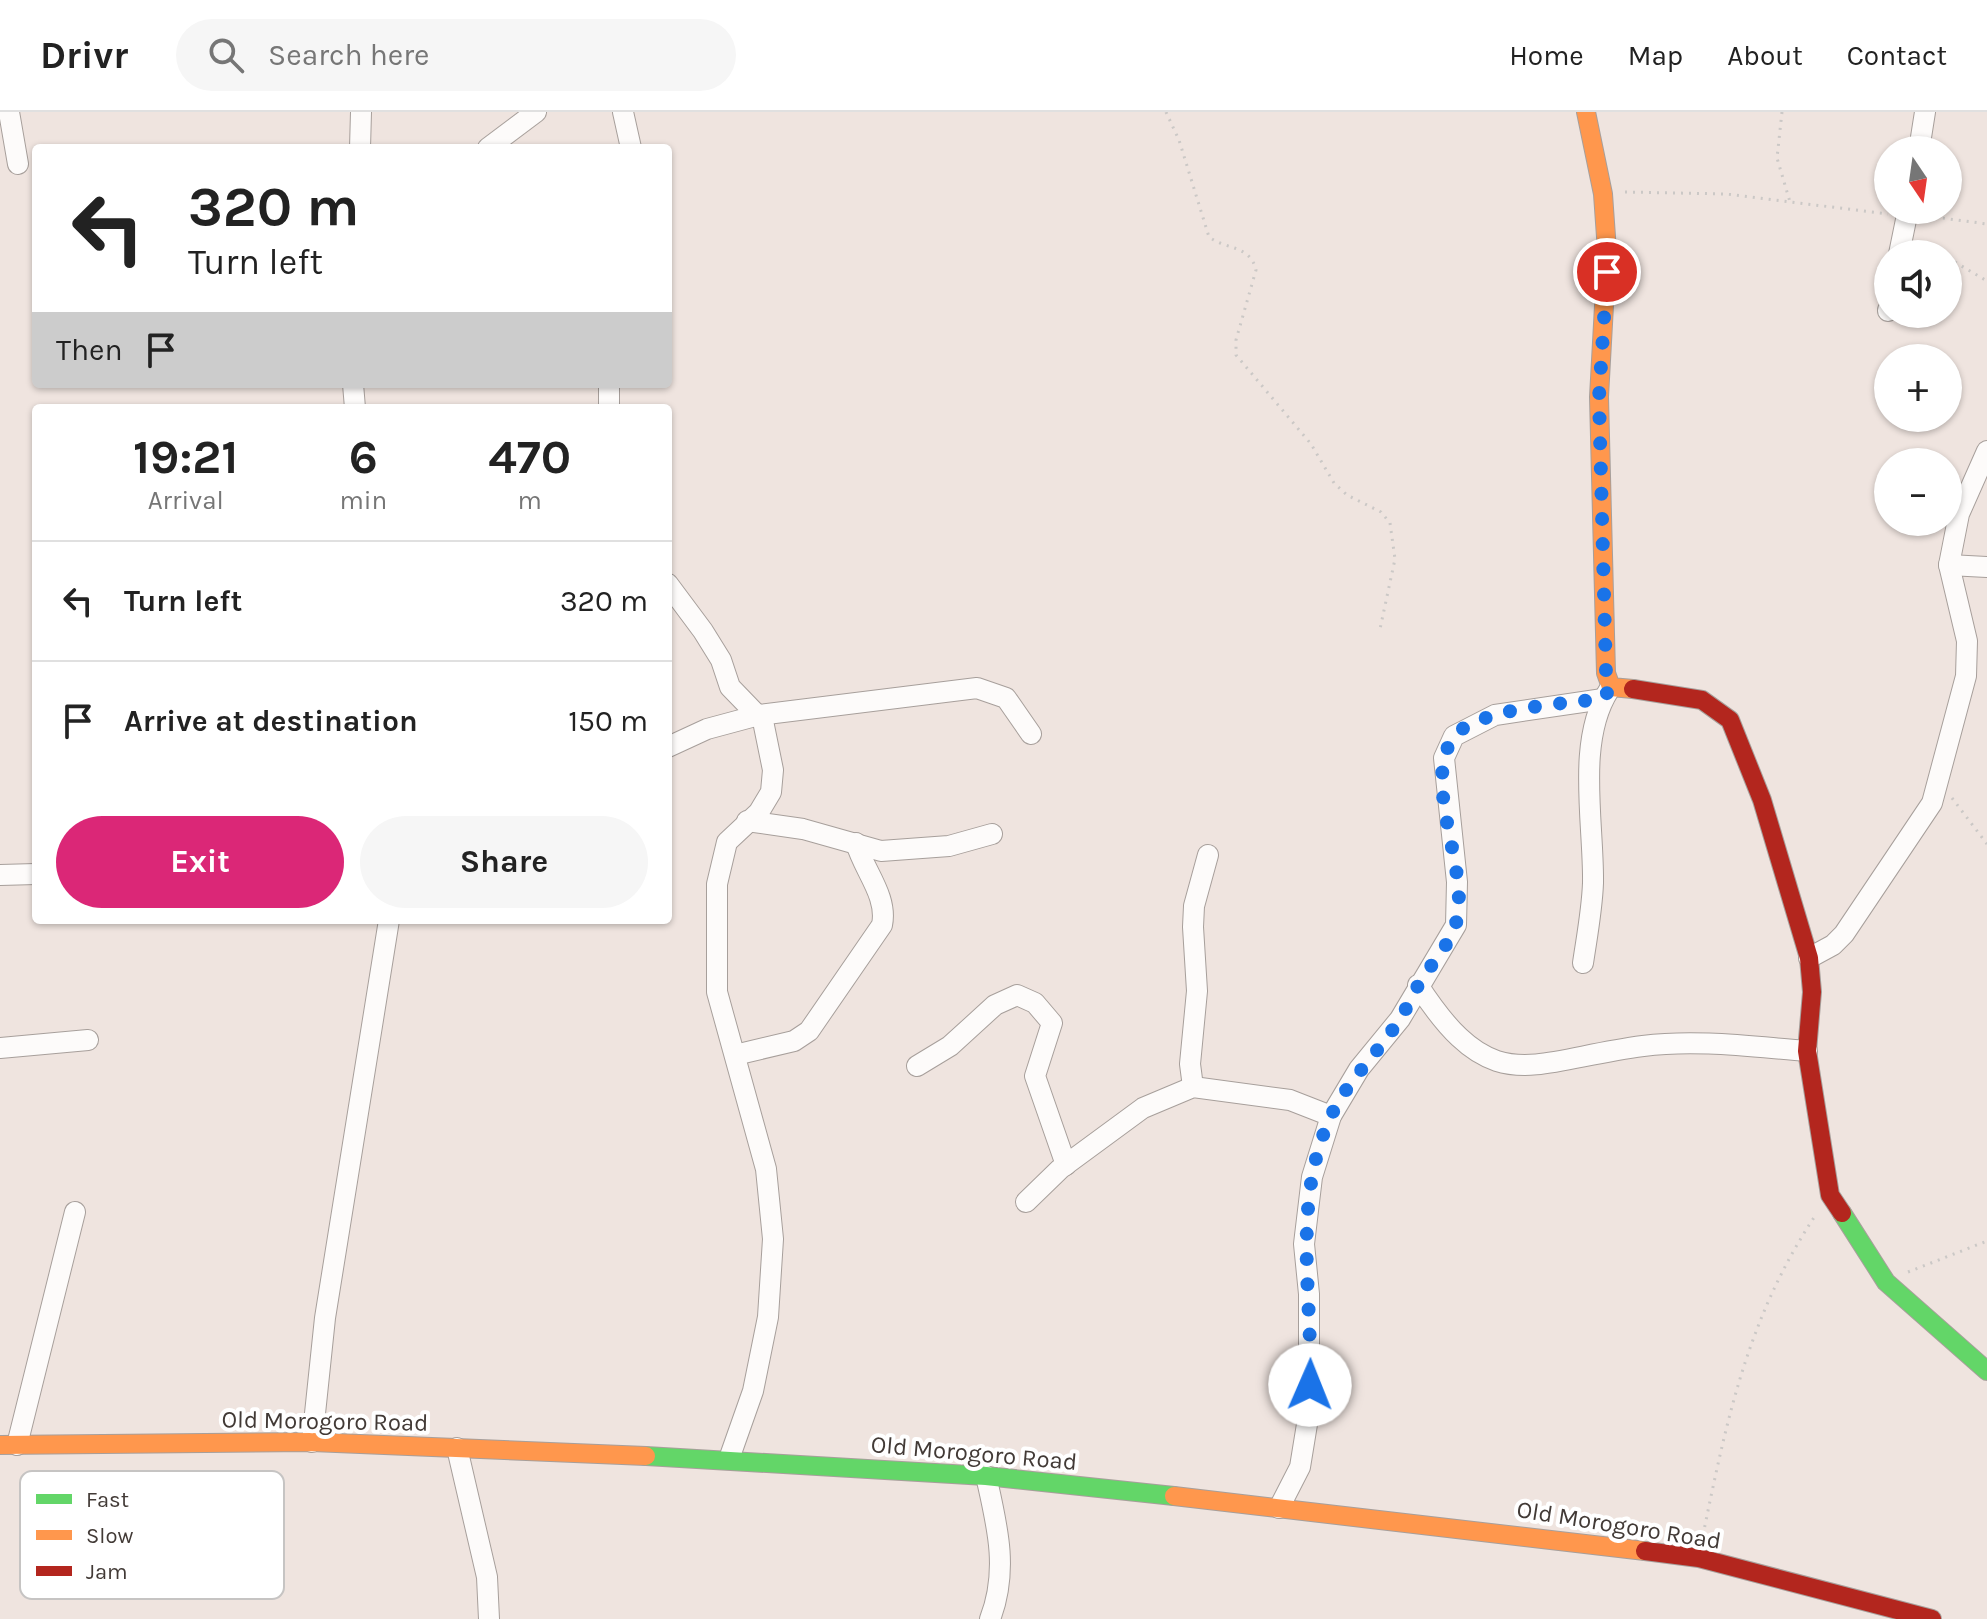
<!DOCTYPE html>
<html lang="en">
<head>
<meta charset="utf-8">
<style>
	:root { --surface:#fff; --page:#f6f6f6; --text:#222; --muted:#767676; --line:#e0e0e0; --accent:#db2777 }
	body { margin:0; font-family:Karla,sans-serif; background:var(--page); color:var(--text); height:100vh; display:flex; flex-direction:column; font-size:30px; white-space:nowrap }
	* { box-sizing:border-box; margin:0 }
	p { font-size:26px; color:var(--muted) }
	.icon { flex:none; width:44px; height:44px; fill:none; stroke:currentColor; stroke-width:2; stroke-linecap:round; stroke-linejoin:round }
	.map { position:relative; flex:1; overflow:hidden }
	.details { position:absolute; left:32px; top:292px; width:640px; height:520px; display:flex; flex-direction:column; background:var(--surface); border-radius:8px; box-shadow:0 2px 6px #0004 }
	.details>* { flex:none }
	.banner { position:absolute; left:32px; top:32px; width:640px; height:244px; border-radius:8px; box-shadow:0 2px 6px #0004; background:#fff; color:var(--text); overflow:hidden }
	.needle { width:52px; rotate:167deg }
	.buttons { position:absolute; left:1874px; top:24px; display:grid; gap:16px }
	.buttons a { display:grid; place-items:center; width:88px; height:88px; border-radius:50%; background:var(--surface); box-shadow:0 2px 6px #0004; font-size:40px }
	.pin { position:absolute; display:grid; place-items:center; width:68px; height:68px; color:#fff; margin:-34px; border:4px solid #fff; border-radius:50%; box-shadow:0 2px 8px #0007 }
	.me { position:absolute; width:88px; margin:-44px; rotate:1deg; stroke-linejoin:round; filter:drop-shadow(0 0 6px #0008) }
	.turn { display:flex; align-items:center; gap:28px; height:168px; padding:0 24px; font-size:36px }
	.turn .icon { width:104px; height:104px; stroke-width:2.5 }
	.turn b { display:block; font-size:56px; line-height:68px }
	.then { display:flex; align-items:center; height:76px; padding:0 24px; background:#0003; gap:16px; font-size:30px }
	.eta { display:flex; justify-content:space-evenly; align-items:center; height:136px; text-align:center }
	.eta b { font-size:48px; font-weight:700; line-height:56px }
	.cta { display:flex; gap:16px; margin-top:auto; padding:16px 24px }
	.cta a { flex:1; height:92px; border-radius:48px; background:var(--accent); color:#fff; font-size:32px; font-weight:700; line-height:92px; text-align:center }
	.cta a+a { background:var(--page); color:var(--text) }
	ul { padding:0; list-style:none }
	li { display:flex; align-items:center; gap:24px; height:120px; padding:0 24px; border-top:2px solid var(--line) }
	li div { flex:1 }
	li b { display:block; font-size:30px }
	li em { font-style:normal }
	header { display:flex; align-items:center; gap:48px; box-sizing:border-box; height:112px; padding:0 40px; background:var(--surface); border-bottom:2px solid var(--line) }
	header strong { font-size:38px }
	nav { display:flex; gap:44px; margin-inline-start:auto; font-size:28px }
	.search { width:560px; height:72px; background:var(--page); display:flex; align-items:center; gap:20px; box-sizing:border-box; padding:0 28px; border-radius:44px; color:var(--muted); font-size:30px }
	.map>svg:first-child { display:block }
</style>
</head>
<body>
<header>
<strong>Drivr</strong>
<div class="search"><svg class="icon" aria-label="search" viewBox="0 0 24 24"><circle cx="10" cy="10" r="6"/><path d="M15 15l6 6"/></svg>Search here</div>
<nav><a>Home</a><a>Map</a><a>About</a><a>Contact</a></nav>
</header>
<div class="map">
<svg width="1987" height="1507" viewBox="0 0 1987 1507">
	<rect width="100%" height="100%" fill="#efe4df"/>
	<g fill="none" stroke-linecap="round" stroke-linejoin="round">
		<g stroke="#a79f9b" stroke-width="22">
			<g id="street">
				<path d="M 9,0 L 18,52"/>
				<path d="M 623,0 L 631,36"/>
				<path d="M 360,36 L 361,0"/>
				<path d="M 488,36 L 536,0"/>
				<path d="M 1919,38 L 1925,0"/>
				<path d="M 1899,142 L 1908,98"/>
				<path d="M 1888,199 L 1888,198"/>
				<path d="M 353,272 L 355,296"/>
				<path d="M 609,272 L 609,296"/>
				<path d="M 1949,453 L 1987,455"/>
				<path d="M 668,472 L 703,519 L 721,548 L 730,575 L 763,609 L 773,658 L 771,680 L 759,700 L 727,730 L 717,772 L 717,880 L 766,1057 L 773,1127 L 768,1205 L 753,1279 L 729,1347"/>
				<path d="M 668,635 L 707,617 L 759,603 L 977,576 L 1006,586 L 1031,622"/>
				<path d="M 747,709 L 803,717 L 881,739 L 949,734 L 992,722"/>
				<path d="M 0,763 L 36,762"/>
				<path d="M 1809,846 L 1833,833 L 1844,822 L 1932,691 L 1966,564 L 1967,529 L 1949,453 L 1959,402 L 1987,339"/>
				<path d="M 1583,851 C 1587,824 1592,798 1593,771 C 1594,712 1576,629 1609,578"/>
				<path d="M 1418,873 C 1493,989 1529,949 1643,934 C 1697,927 1754,935 1807,939"/>
				<path d="M 0,936 L 88,928"/>
				<path d="M 735,943 L 794,929 L 809,919 L 882,813 C 888,784 864,759 856,731"/>
				<path d="M 917,954 L 950,934 L 995,893 L 1017,883 L 1035,891 L 1052,911 L 1035,964 L 1066,1053"/>
				<path d="M 1193,975 L 1190,952 L 1197,879 L 1193,815 L 1194,794 L 1208,743"/>
				<path d="M 1026,1090 L 1060,1057 L 1143,996 L 1193,975 L 1290,988 L 1331,1004"/>
				<path d="M 312,1330 L 325,1206 L 389,808"/>
				<path d="M 17,1333 L 75,1100"/>
				<path d="M 457,1336 L 487,1465 L 489,1507"/>
				<path d="M 986,1364 C 997,1413 1009,1458 990,1507"/>
				<path d="M 1279,1396 L 1300,1355 L 1309,1300 L 1309,1182 L 1304,1132 L 1312,1065 L 1331,1004 L 1359,957 L 1400,907 L 1456,813 L 1457,770 L 1444,646 L 1454,624 L 1495,603 L 1603,587"/>
			</g>
		</g>
		<g stroke="#a79f9b" stroke-width="20">
			<g id="fast">
				<path d="M 1842,1101 L 1886,1170 L 1987,1259"/>
				<path d="M 646,1344 L 986,1364 L 1174,1384"/>
			</g>
		</g>
		<g stroke="#a79f9b" stroke-width="20">
			<g id="slow">
				<path d="M 1586,0 L 1603,82 L 1607,139 L 1599,285 L 1606,561 L 1611,575 L 1633,577"/>
				<path d="M 0,1333 L 312,1330 L 646,1344"/>
				<path d="M 1174,1384 L 1645,1439"/>
			</g>
		</g>
		<g stroke="#a79f9b" stroke-width="20">
			<g id="jam">
				<path d="M 1633,577 L 1702,588 L 1730,608 L 1762,688 L 1809,846 L 1812,880 L 1807,939 L 1830,1083 L 1842,1101"/>
				<path d="M 1645,1439 L 1699,1446 L 1932,1507"/>
			</g>
		</g>
		<g stroke="#cbc8c6" stroke-width="3" stroke-dasharray="2 6" stroke-linecap="butt">
			<path d="M 1166,0 L 1179,28 L 1209,125 C 1227,138 1250,133 1256,158 L 1236,228 L 1236,243 L 1311,332 L 1334,371 L 1347,383 L 1381,400 L 1390,411 L 1395,447 L 1380,517"/>
			<path d="M 1782,0 L 1777,46 L 1790,90"/>
			<path d="M 1625,80 L 1726,82 L 1888,102"/>
			<path d="M 1927,104 L 1987,112"/>
			<path d="M 1920,135 L 1939,142"/>
			<path d="M 1948,146 L 1987,169"/>
			<path d="M 1952,686 L 1987,732"/>
			<path d="M 1908,1160 L 1987,1129"/>
			<path d="M 1703,1423 C 1727,1306 1748,1205 1815,1104"/>
		</g>
		<use href="#street" stroke="#fdfbfa" stroke-width="20"/>
		<use href="#fast" stroke="#63d668" stroke-width="18"/>
		<use href="#slow" stroke="#ff974d" stroke-width="18"/>
		<use href="#jam" stroke="#b3261e" stroke-width="18"/>
	</g>
	<g fill="none" stroke-linecap="round" stroke-linejoin="round">
		<path stroke="#1a73e8" stroke-width="14" stroke-dasharray="0 25.2" d="M 1310,1273 C 1313,1183 1291,1090 1331,1004 C 1349,966 1380,940 1401,905 C 1410,891 1415,876 1425,863 C 1435,847 1451,830 1456,811 C 1471,759 1421,672 1453,626 C 1474,596 1568,591 1603,587 L 1611,575 L 1606,561 L 1599,285 L 1607,160"/>
	</g>
	<g text-anchor="middle" dominant-baseline="central" stroke-width="8" stroke-linejoin="round" paint-order="stroke">
		<g font-size="24" fill="#423a36" stroke="#fff">
			<text transform="translate(325 1309) rotate(1)">Old Morogoro Road</text>
			<text transform="translate(974 1341) rotate(5)">Old Morogoro Road</text>
			<text transform="translate(1619 1413) rotate(9)">Old Morogoro Road</text>
		</g>
	</g>
	<rect x="20" y="1359" width="264" height="128" rx="12" fill="#fff" stroke="#c6c4c3" stroke-width="2"/>
	<rect x="36" y="1382" width="36" height="10" fill="#63d668"/>
	<rect x="36" y="1418" width="36" height="10" fill="#ff974d"/>
	<rect x="36" y="1454" width="36" height="10" fill="#b3261e"/>
	<g font-size="22" fill="#423a36">
		<text x="86" y="1395">Fast</text>
		<text x="86" y="1431">Slow</text>
		<text x="86" y="1467">Jam</text>
	</g>
</svg>
<div class="buttons">
<a><svg class="needle" viewBox="-14 -14 28 28"><path d="M0-13l5 13h-10z" fill="#e53935"/><path d="M0 13l5-13h-10z" fill="#767676"/></svg></a>
<a><svg class="icon" aria-label="sound" viewBox="0 0 24 24"><path d="M4 9h4l5-4v14l-5-4H4zM17 9q2 3 0 6"/></svg></a>
<a>+</a>
<a>−</a>
</div>
<div class="pin" style="left:1607px;top:160px;background:#d93025"><svg class="icon" aria-label="arrive" viewBox="0 0 24 24"><path d="M6 21V4h12l-3 4 3 4H6"/></svg></div>
<svg class="me" style="left:1310px;top:1273px" viewBox="-20 -20 40 40"><circle r="19" fill="#fff"/><path d="M0-13L10 11 0 6-10 11z" fill="#1a73e8"/></svg>
<div class="banner">
<div class="turn"><svg class="icon" aria-label="left" viewBox="0 0 24 24"><path d="M17 20v-9H6M10 6l-5 5 5 5"/></svg><div><b>320 m</b>Turn left</div></div>
<div class="then">Then<svg class="icon" aria-label="arrive" viewBox="0 0 24 24"><path d="M6 21V4h12l-3 4 3 4H6"/></svg></div>
</div>
<section class="details">
<div class="eta">
<div><b>19:21</b><p>Arrival</p></div>
<div><b>6</b><p>min</p></div>
<div><b>470</b><p>m</p></div>
</div>
<ul>
<li><svg class="icon" aria-label="left" viewBox="0 0 24 24"><path d="M17 20v-9H6M10 6l-5 5 5 5"/></svg><div><b>Turn left</b></div><em>320 m</em></li>
<li><svg class="icon" aria-label="arrive" viewBox="0 0 24 24"><path d="M6 21V4h12l-3 4 3 4H6"/></svg><div><b>Arrive at destination</b></div><em>150 m</em></li>
</ul>
<div class="cta"><a>Exit</a><a>Share</a></div>
</section>
</div>
</body>
</html>
